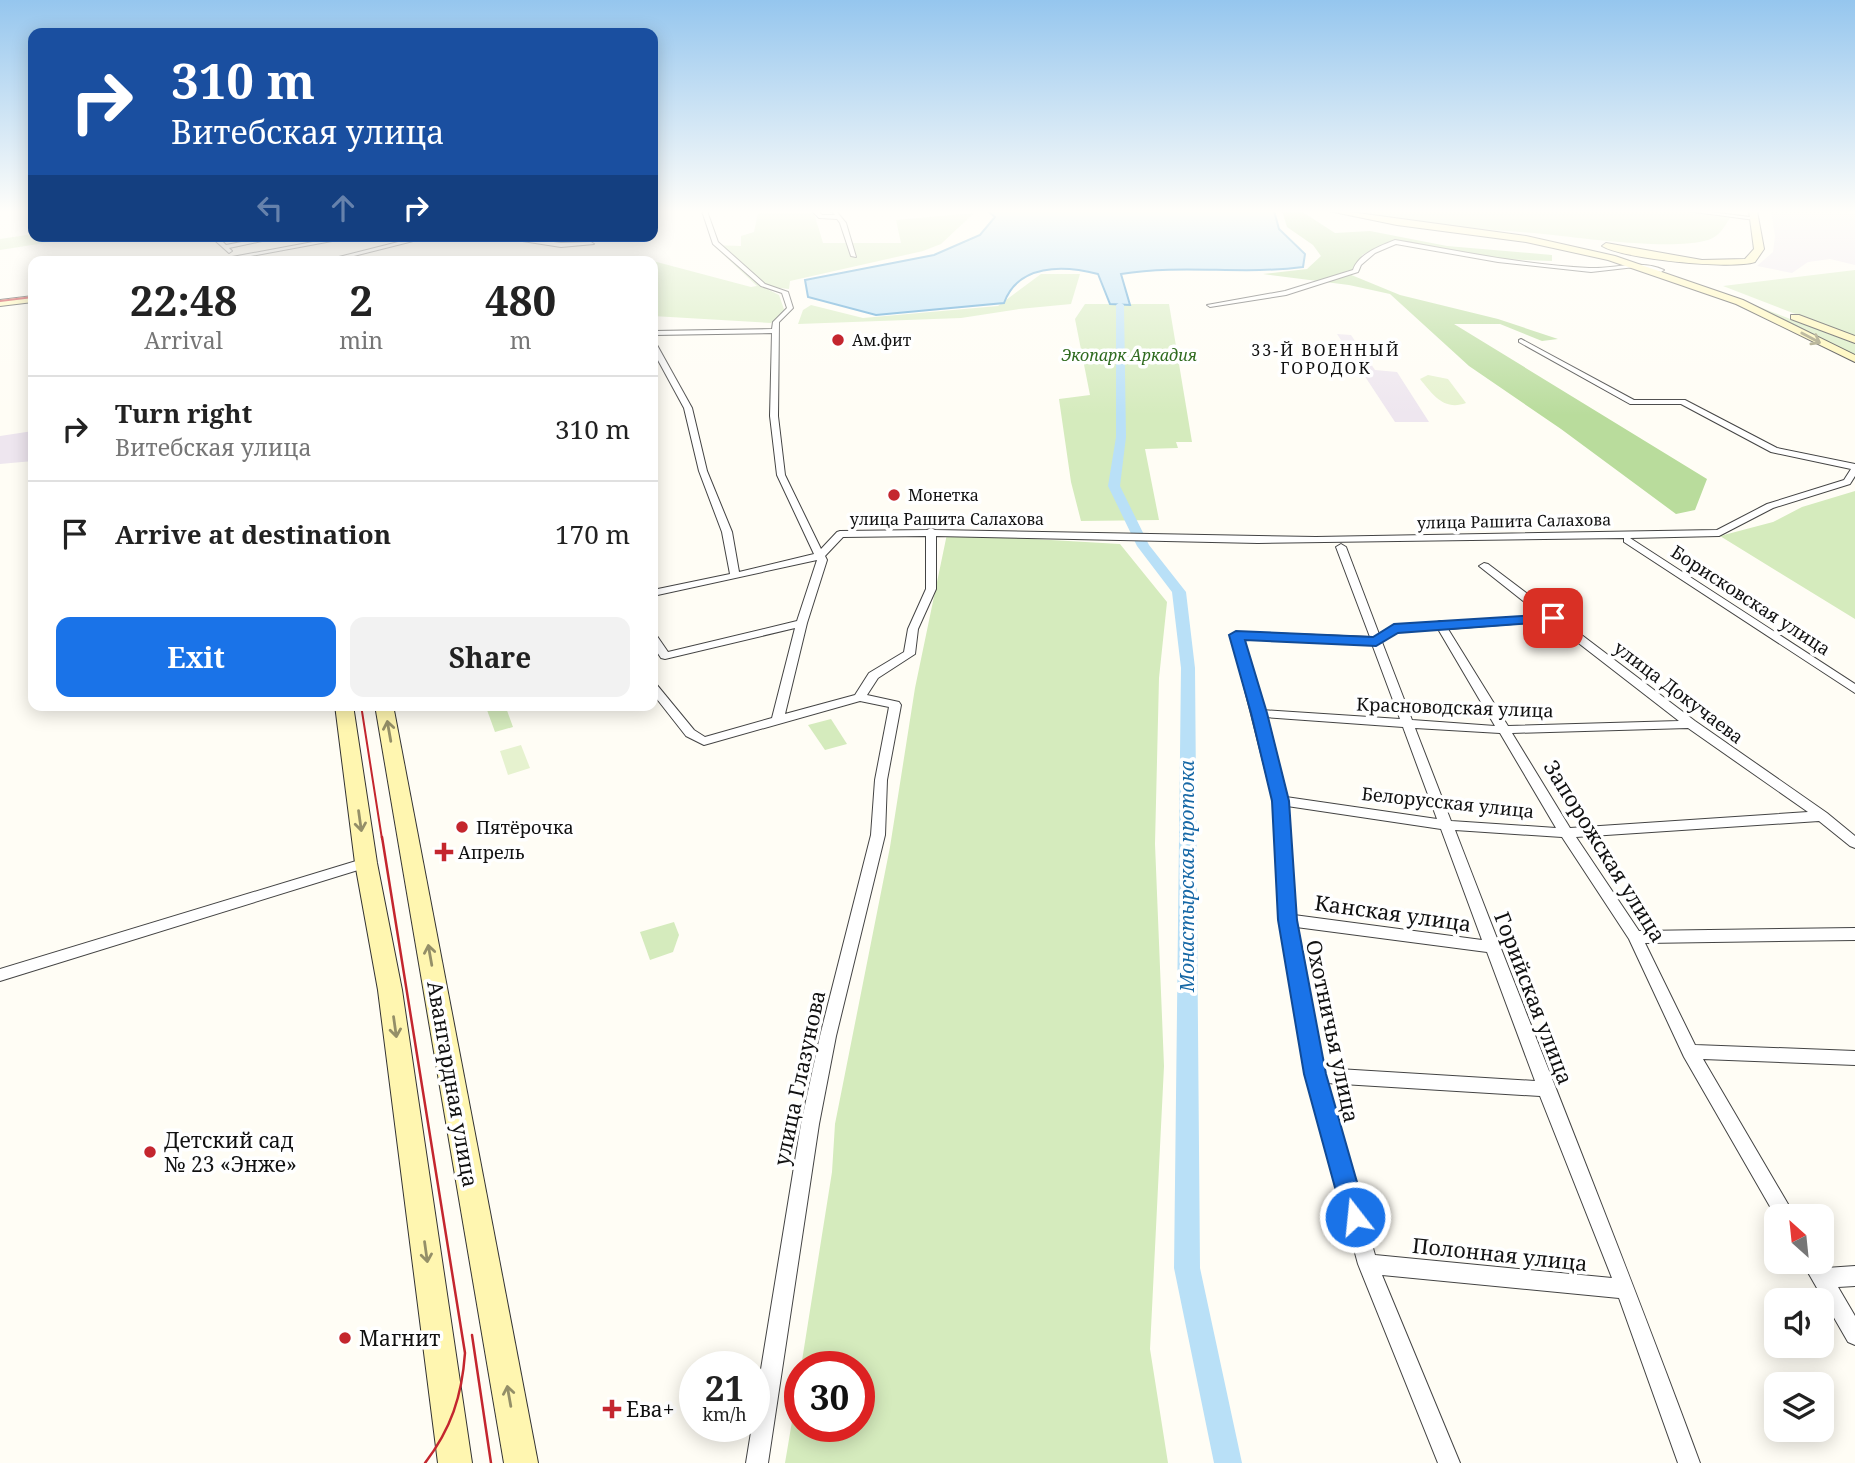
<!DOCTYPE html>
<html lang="en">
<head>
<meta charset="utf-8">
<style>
	:root { --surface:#fff; --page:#f2f2f2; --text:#222; --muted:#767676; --line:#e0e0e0; --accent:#1a73e8 }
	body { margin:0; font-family:"Noto Serif",serif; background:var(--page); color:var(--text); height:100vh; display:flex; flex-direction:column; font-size:26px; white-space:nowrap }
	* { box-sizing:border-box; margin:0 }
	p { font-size:23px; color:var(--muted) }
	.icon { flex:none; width:38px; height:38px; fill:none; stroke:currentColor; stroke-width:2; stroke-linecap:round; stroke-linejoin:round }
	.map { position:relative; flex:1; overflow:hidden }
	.side { position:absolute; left:28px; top:256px; width:630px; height:455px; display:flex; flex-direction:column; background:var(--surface); border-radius:14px; box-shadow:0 4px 18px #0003 }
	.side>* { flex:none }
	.guide { position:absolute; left:28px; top:28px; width:630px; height:214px; border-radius:14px; box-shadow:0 4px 18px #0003; background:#1a4fa0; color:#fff; overflow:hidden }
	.needle { width:46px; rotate:333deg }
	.tools { position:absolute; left:1764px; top:1204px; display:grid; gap:14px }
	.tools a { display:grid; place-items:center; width:70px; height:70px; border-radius:14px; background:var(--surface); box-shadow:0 4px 18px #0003; font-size:35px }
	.speed { position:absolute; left:679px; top:1351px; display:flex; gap:14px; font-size:35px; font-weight:700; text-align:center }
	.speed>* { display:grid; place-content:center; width:91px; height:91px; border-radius:50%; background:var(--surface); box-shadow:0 4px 18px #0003; line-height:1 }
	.speed small { font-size:18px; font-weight:400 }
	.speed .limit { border:10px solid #d22; background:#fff; color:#111 }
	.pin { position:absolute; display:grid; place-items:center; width:60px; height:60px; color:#fff; margin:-30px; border-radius:14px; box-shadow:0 4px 10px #0006 }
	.me { position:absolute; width:77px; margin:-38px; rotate:344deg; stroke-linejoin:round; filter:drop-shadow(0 0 5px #0008) }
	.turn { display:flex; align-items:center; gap:24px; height:147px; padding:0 28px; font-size:32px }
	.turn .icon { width:91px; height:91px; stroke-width:2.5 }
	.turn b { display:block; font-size:49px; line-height:60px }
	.lanes { display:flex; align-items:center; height:66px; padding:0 28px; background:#0003; justify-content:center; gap:35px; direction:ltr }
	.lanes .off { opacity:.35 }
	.eta { display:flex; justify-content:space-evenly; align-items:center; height:119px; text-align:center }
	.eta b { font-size:42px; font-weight:700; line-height:49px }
	.cta { display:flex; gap:14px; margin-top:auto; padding:14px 28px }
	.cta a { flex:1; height:80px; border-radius:14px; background:var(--accent); color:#fff; font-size:28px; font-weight:700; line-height:80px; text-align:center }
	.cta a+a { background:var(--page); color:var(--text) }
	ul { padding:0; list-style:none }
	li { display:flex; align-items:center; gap:21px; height:105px; padding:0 28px; border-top:2px solid var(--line) }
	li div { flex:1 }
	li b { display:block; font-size:26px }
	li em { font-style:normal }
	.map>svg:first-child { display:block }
</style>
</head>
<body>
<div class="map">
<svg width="1855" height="1463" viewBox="0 0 1855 1463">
	<rect width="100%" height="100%" fill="#fffdf5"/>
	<g fill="#eee6ef">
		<path d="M 1771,211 L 1855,213 L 1855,265 L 1830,259 L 1808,262 L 1792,273 L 1757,266 L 1773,252 L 1775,236 Z"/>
		<path d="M 1337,334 L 1351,335 L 1375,370 L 1397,372 L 1429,422 L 1395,422 Z"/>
		<path d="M 33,431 L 33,461 L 0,464 L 0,436 Z"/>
	</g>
	<g fill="#d5ebbd">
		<path d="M 1357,211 L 1687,211 L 1730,218 C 1724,227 1720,236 1708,240 C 1671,251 1584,238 1543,234 C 1481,228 1416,227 1357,211 Z"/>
		<path d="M 758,213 L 814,213 L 823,243 L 901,243 L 896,220 L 974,213 L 941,244 L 923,251 L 790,281 L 789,289 L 761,286 L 779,295 L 785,312 L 771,323 L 653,316 L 653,261 L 751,287 L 757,286 L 713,245 L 741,246 L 741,236 L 754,232 Z"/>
		<path d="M 33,234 L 33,236 L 90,236 L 0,250 L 0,239 Z"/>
		<path d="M 1855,270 L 1855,337 L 1723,286 Z"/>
		<path d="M 1041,274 L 1080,274 L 1071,304 L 1019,309 L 961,318 L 798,324 L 803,310 L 811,305 L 863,318 L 998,306 Z"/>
		<path d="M 1744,301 L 1855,344 L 1855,355 Z"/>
		<path d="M 1085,304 L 1169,304 L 1192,442 L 1176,442 L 1178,448 L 1145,449 L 1159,520 L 1081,521 L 1071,482 L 1059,399 L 1090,395 L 1075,319 Z"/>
		<path d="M 1855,491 L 1855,619 L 1720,536 L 1773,522 L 1802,507 Z"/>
		<path d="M 947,534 L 1120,544 L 1167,602 L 1159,678 L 1155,844 L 1164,1066 L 1150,1349 L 1168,1463 L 785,1463 L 800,1374 L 800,1426 L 859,1426 L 859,1367 L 801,1367 L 832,1172 L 835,1124 L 890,847 L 915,688 Z"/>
		<path d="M 505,705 L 513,727 L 495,732 L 487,710 Z"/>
		<path d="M 831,719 L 847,744 L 825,750 L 808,725 Z"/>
		<path d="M 674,922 L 679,935 L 673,952 L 650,960 L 640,932 Z"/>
	</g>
	<path fill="#b9dc9c" d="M 1282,211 L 1301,211 L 1335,233 L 1370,231 L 1447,246 L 1552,255 L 1552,261 L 1499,259 L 1412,243 L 1386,243 L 1362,255 L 1360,271 L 1349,274 L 1400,295 L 1498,319 L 1558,339 L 1542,341 L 1500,324 L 1454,324 L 1707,479 L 1695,510 L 1676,514 L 1561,429 L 1469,366 L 1390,294 L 1349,285 L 1263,274 L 1307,269 L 1321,256 L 1313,245 L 1287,227 Z"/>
	<g fill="#e6f2cf">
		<path d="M 1428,375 L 1448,379 L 1466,403 C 1444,411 1433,395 1420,379 Z"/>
		<path d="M 521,745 L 530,768 L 508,775 L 500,751 Z"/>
	</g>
	<path fill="#b9e0f7" stroke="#3f96cf" stroke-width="2" d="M 988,211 L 1274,211 L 1279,229 L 1305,254 L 1303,267 C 1242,275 1182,264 1121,274 L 1130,305 L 1110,304 L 1098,274 C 1063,265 1018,264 1004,303 L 876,315 L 808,297 L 805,280 L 934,255 L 980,235 L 995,217 Z"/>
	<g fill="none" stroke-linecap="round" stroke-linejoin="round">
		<path fill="#b9e0f7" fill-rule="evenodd" d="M 1120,302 L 1124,305 L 1126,437 L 1120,486 L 1149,545 L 1186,592 L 1195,668 L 1200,1268 L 1242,1463 L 1214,1463 L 1174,1268 L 1181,668 L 1172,592 L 1137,546 L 1108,486 L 1116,437 L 1116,305 Z"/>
		<g stroke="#444" stroke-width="2">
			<g id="street">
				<path d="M 702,211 L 707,211 L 718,242 L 765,284 L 788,292 L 793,308 L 779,322 L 778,416 L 785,475 L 821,549 L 837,532 L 840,531 L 927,530 L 931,528 L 935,530 L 1316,537 L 1717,530 L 1767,504 L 1844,480 L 1851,469 L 1771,452 L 1681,404 L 1630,404 L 1519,342 L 1519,340 L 1521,339 L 1634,400 L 1685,400 L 1777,448 L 1855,464 L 1855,476 L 1850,484 L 1773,508 L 1719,536 L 1630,538 L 1855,684 L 1855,693 L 1624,542 L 1624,538 L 1258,543 L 936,536 L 936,589 L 918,629 L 915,654 L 878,678 L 867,695 L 899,702 L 901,705 L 887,780 L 885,835 L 836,1036 L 819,1124 L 768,1463 L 746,1463 L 752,1426 L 754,1426 L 754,1412 L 801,1124 L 820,1036 L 871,835 L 875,780 L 889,707 L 860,701 L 704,745 L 686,736 L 653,694 L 653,684 L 657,685 L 694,730 L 705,737 L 772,718 L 795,628 L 665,659 L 661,658 L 653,646 L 653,635 L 657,636 L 668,652 L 797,621 L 817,560 L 653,596 L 653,590 L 730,574 L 722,532 L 699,471 L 684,408 L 653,351 L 653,343 L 657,345 L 692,408 L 707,471 L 732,532 L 739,572 L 814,554 L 777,475 L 770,416 L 772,333 L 653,335 L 653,331 L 772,329 L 773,322 L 787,308 L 782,293 L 761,286 L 713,244 ZM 926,536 L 926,589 L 908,629 L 904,652 L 869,673 L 855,695 L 785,714 L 807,623 L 827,560 L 825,556 L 843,537 Z"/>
				<path d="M 812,211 L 818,211 L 822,215 L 835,215 L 831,211 L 836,211 L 846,223 L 856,257 L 851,256 L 840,223 L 837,219 L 819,218 Z"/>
				<path d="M 1687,211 L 1702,211 L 1758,218 L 1755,220 Z"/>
				<path d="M 210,236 L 217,236 L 226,245 L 272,236 L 285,236 L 229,248 L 232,251 L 229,253 Z"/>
				<path d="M 345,236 L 359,236 L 235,259 L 232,257 Z"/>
				<path d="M 422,236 L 433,236 L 334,261 L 323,261 Z"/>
				<path d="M 491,236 L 508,236 L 561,243 L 591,242 L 594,244 L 561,247 Z"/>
				<path d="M 1395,240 C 1459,251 1524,265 1589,268 C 1615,269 1639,259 1664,270 L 1661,272 L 1635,267 L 1591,272 L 1498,262 L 1396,244 L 1375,253 L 1361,265 L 1358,272 L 1286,295 L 1210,307 L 1207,305 L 1285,291 L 1353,270 C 1358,254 1380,246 1395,240 Z"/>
				<path d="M 1341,544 L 1346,547 L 1379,634 L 1394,626 L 1435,623 L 1440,621 L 1444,622 L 1542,616 L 1479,566 L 1484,563 L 1488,564 L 1695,721 L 1827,813 L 1855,836 L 1855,848 L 1850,846 L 1819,821 L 1576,837 L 1639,931 L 1855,928 L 1855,940 L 1645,943 L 1695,1045 L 1855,1051 L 1855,1065 L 1703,1059 L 1795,1216 L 1776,1217 L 1684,1057 L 1629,939 L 1562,837 L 1455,830 C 1536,1041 1622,1251 1700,1463 L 1678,1463 L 1619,1298 L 1382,1275 L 1460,1463 L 1438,1463 L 1358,1264 L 1307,1075 L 1280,920 L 1273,801 L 1231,635 L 1236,632 L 1370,637 L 1336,547 ZM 1550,621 L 1679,721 L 1508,726 L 1448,629 ZM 1438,629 L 1495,726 L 1412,720 L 1382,642 L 1397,632 ZM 1242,639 L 1372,644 L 1400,719 L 1262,710 ZM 1264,717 L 1403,727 L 1437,819 L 1286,797 ZM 1415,728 L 1500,733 L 1556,828 L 1451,821 ZM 1688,728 L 1808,812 L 1570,828 L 1512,733 ZM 1287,806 L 1441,829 L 1482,940 L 1294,915 ZM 1296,927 L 1487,952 L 1535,1081 L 1322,1068 ZM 1326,1083 L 1540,1096 L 1612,1278 L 1375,1255 Z"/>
				<path d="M 366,858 L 371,860 L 373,863 L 371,866 L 0,981 L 0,969 Z"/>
				<path d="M 1822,1260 L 1826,1268 L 1855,1266 L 1855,1286 L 1838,1287 L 1855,1316 L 1855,1345 L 1848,1342 L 1802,1262 L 1822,1262 Z"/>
			</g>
		</g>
		<g stroke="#333" stroke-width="2">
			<g id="secondary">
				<path d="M 1329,211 L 1343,211 L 1526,236 L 1615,256 L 1743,300 L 1855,355 L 1855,362 L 1736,304 L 1608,260 L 1526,242 L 1397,225 Z"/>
				<path d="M 1749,211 L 1757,211 L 1764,249 L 1755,262 C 1731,270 1623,259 1602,246 L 1606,243 L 1702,260 L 1745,259 L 1754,249 Z"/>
				<path d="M 33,296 L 33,302 L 0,306 L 0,300 Z"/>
				<path d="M 1791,315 L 1799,315 L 1855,336 L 1855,343 L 1791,319 Z"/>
				<path d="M 335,705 L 353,705 L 377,863 L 402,990 L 472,1463 L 438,1463 L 378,990 L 355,863 Z"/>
				<path d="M 375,705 L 393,705 L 538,1463 L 504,1463 Z"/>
			</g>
		</g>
		<use href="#street" fill="#fff" fill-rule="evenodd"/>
		<use href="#secondary" fill="#fff6b0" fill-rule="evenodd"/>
		<g stroke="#c4262e" stroke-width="2">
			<path d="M 0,301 L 33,297"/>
			<path d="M 361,705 L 382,839"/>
		</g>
		<g stroke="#c4262e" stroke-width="2.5">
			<path d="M 382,837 L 465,1353 C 462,1396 451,1429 425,1463"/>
			<path d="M 472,1335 L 491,1463"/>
		</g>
	</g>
	<defs><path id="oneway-shaft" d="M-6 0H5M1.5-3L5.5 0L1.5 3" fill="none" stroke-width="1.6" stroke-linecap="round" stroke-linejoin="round" transform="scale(1.75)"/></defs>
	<g stroke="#948f68">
		<use href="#oneway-shaft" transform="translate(1811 338) rotate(28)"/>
		<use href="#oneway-shaft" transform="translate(389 731) rotate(-100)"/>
		<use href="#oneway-shaft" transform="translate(360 821) rotate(82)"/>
		<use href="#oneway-shaft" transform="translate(430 955) rotate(-100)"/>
		<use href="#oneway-shaft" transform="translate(395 1027) rotate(82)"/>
		<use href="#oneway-shaft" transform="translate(426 1252) rotate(82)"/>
		<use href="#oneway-shaft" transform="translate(509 1396) rotate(-100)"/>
	</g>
	<linearGradient id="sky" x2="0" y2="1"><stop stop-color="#95c6ee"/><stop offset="0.51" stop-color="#fffefa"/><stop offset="1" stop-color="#fffefa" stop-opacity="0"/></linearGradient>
	<rect width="1855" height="415" fill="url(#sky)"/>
	<path fill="#1a73e8" stroke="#114b97" stroke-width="2" d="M 1553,614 L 1560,618 L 1558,621 L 1398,633 L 1376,646 L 1245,640 L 1267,713 L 1289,801 L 1297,920 L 1326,1074 L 1367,1217 L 1364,1225 L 1355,1228 L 1347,1225 L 1343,1217 L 1304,1074 L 1278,920 L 1272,801 L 1251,713 L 1229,635 L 1236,631 L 1373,637 L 1394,624 Z"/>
	<g fill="#c4262e" stroke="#fff" stroke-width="2.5">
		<circle cx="838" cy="340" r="7"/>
		<circle cx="894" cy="495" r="7"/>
		<circle cx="462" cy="827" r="7"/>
		<path d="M440.5 841.5h7v7h7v7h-7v7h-7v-7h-7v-7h7z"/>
		<circle cx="150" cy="1152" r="7"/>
		<circle cx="345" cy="1338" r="7"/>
		<path d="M608.5 1398.5h7v7h7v7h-7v7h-7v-7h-7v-7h7z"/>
	</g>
	<g text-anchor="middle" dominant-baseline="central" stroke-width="7" stroke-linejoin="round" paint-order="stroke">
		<g font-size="16" fill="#111" stroke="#fff" text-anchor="start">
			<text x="852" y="340">Ам.фит</text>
			<text x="908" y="495">Монетка</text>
		</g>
		<g font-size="16" letter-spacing="2" fill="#111" stroke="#fff">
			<text x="1326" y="350">33-Й ВОЕННЫЙ<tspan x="1326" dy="18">ГОРОДОК</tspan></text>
		</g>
		<g font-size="16" font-style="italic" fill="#2f6b1f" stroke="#fff">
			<text x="1129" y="355">Экопарк Аркадия</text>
		</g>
		<g font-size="16" fill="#111" stroke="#fff">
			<text x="947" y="519">улица Рашита Салахова</text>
			<text transform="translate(1514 521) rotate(-1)">улица Рашита Салахова</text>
		</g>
		<g font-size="18" fill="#111" stroke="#fff">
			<text transform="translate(1751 600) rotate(33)">Борисковская улица</text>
			<text transform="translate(1679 692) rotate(37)">улица Докучаева</text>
			<text transform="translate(1455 707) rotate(2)">Красноводская улица</text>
			<text transform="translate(1448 802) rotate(6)">Белорусская улица</text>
		</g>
		<g font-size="18" fill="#111" stroke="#fff" text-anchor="start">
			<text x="476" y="827">Пятёрочка</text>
			<text x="458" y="852">Апрель</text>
		</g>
		<g font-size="19" font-style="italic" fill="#1768a6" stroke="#fff">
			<text transform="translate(1187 876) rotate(-90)">Монастырская протока</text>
		</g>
		<g font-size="21" fill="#111" stroke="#fff">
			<text transform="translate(1605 851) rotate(58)">Запорожская улица</text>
			<text transform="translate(1393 913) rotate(8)">Канская улица</text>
			<text transform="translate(1534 998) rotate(69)">Горийская улица</text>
			<text transform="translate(1333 1031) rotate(78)">Охотничья улица</text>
			<text transform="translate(799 1078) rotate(-78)">улица Глазунова</text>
			<text transform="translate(453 1084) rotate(80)">Авангардная улица</text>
			<text transform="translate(1500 1254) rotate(6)">Полонная улица</text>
		</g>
		<g font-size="21" fill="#111" stroke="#fff" text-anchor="start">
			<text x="164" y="1140">Детский сад<tspan x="164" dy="24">№ 23 «Энже»</tspan></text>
			<text x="359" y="1338">Магнит</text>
			<text x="626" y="1409">Ева+</text>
		</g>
	</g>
</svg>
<div class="tools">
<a><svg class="needle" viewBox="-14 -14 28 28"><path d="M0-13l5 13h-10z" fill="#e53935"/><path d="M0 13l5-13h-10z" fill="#767676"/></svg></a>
<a><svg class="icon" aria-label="sound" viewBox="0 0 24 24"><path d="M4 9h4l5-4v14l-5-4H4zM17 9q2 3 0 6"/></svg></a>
<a><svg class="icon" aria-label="layers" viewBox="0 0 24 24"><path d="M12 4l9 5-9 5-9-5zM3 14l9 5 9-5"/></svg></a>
</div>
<div class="speed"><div>21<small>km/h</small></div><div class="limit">30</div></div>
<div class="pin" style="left:1553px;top:618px;background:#d93025"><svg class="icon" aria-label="arrive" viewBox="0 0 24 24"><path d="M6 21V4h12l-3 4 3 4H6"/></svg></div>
<svg class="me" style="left:1355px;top:1217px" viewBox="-20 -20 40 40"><circle r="17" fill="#1a73e8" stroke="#fff" stroke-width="3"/><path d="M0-11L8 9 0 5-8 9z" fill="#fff"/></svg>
<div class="guide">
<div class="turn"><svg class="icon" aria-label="right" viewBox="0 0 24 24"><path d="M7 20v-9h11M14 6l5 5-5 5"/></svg><div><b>310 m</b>Витебская улица</div></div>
<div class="lanes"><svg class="icon off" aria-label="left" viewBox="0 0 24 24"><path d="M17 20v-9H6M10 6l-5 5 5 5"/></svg><svg class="icon off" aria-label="ahead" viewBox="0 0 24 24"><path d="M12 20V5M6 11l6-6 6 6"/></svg><svg class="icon" aria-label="right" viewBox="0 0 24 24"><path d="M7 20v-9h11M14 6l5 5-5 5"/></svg></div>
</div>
<section class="side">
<div class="eta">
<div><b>22:48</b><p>Arrival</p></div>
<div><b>2</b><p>min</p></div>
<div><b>480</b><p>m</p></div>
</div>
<ul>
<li><svg class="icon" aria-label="right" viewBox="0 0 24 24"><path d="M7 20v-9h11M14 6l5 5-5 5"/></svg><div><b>Turn right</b><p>Витебская улица</p></div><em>310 m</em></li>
<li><svg class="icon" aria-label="arrive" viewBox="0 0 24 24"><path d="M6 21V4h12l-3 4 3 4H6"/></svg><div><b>Arrive at destination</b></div><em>170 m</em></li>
</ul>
<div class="cta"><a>Exit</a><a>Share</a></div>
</section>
</div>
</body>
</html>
